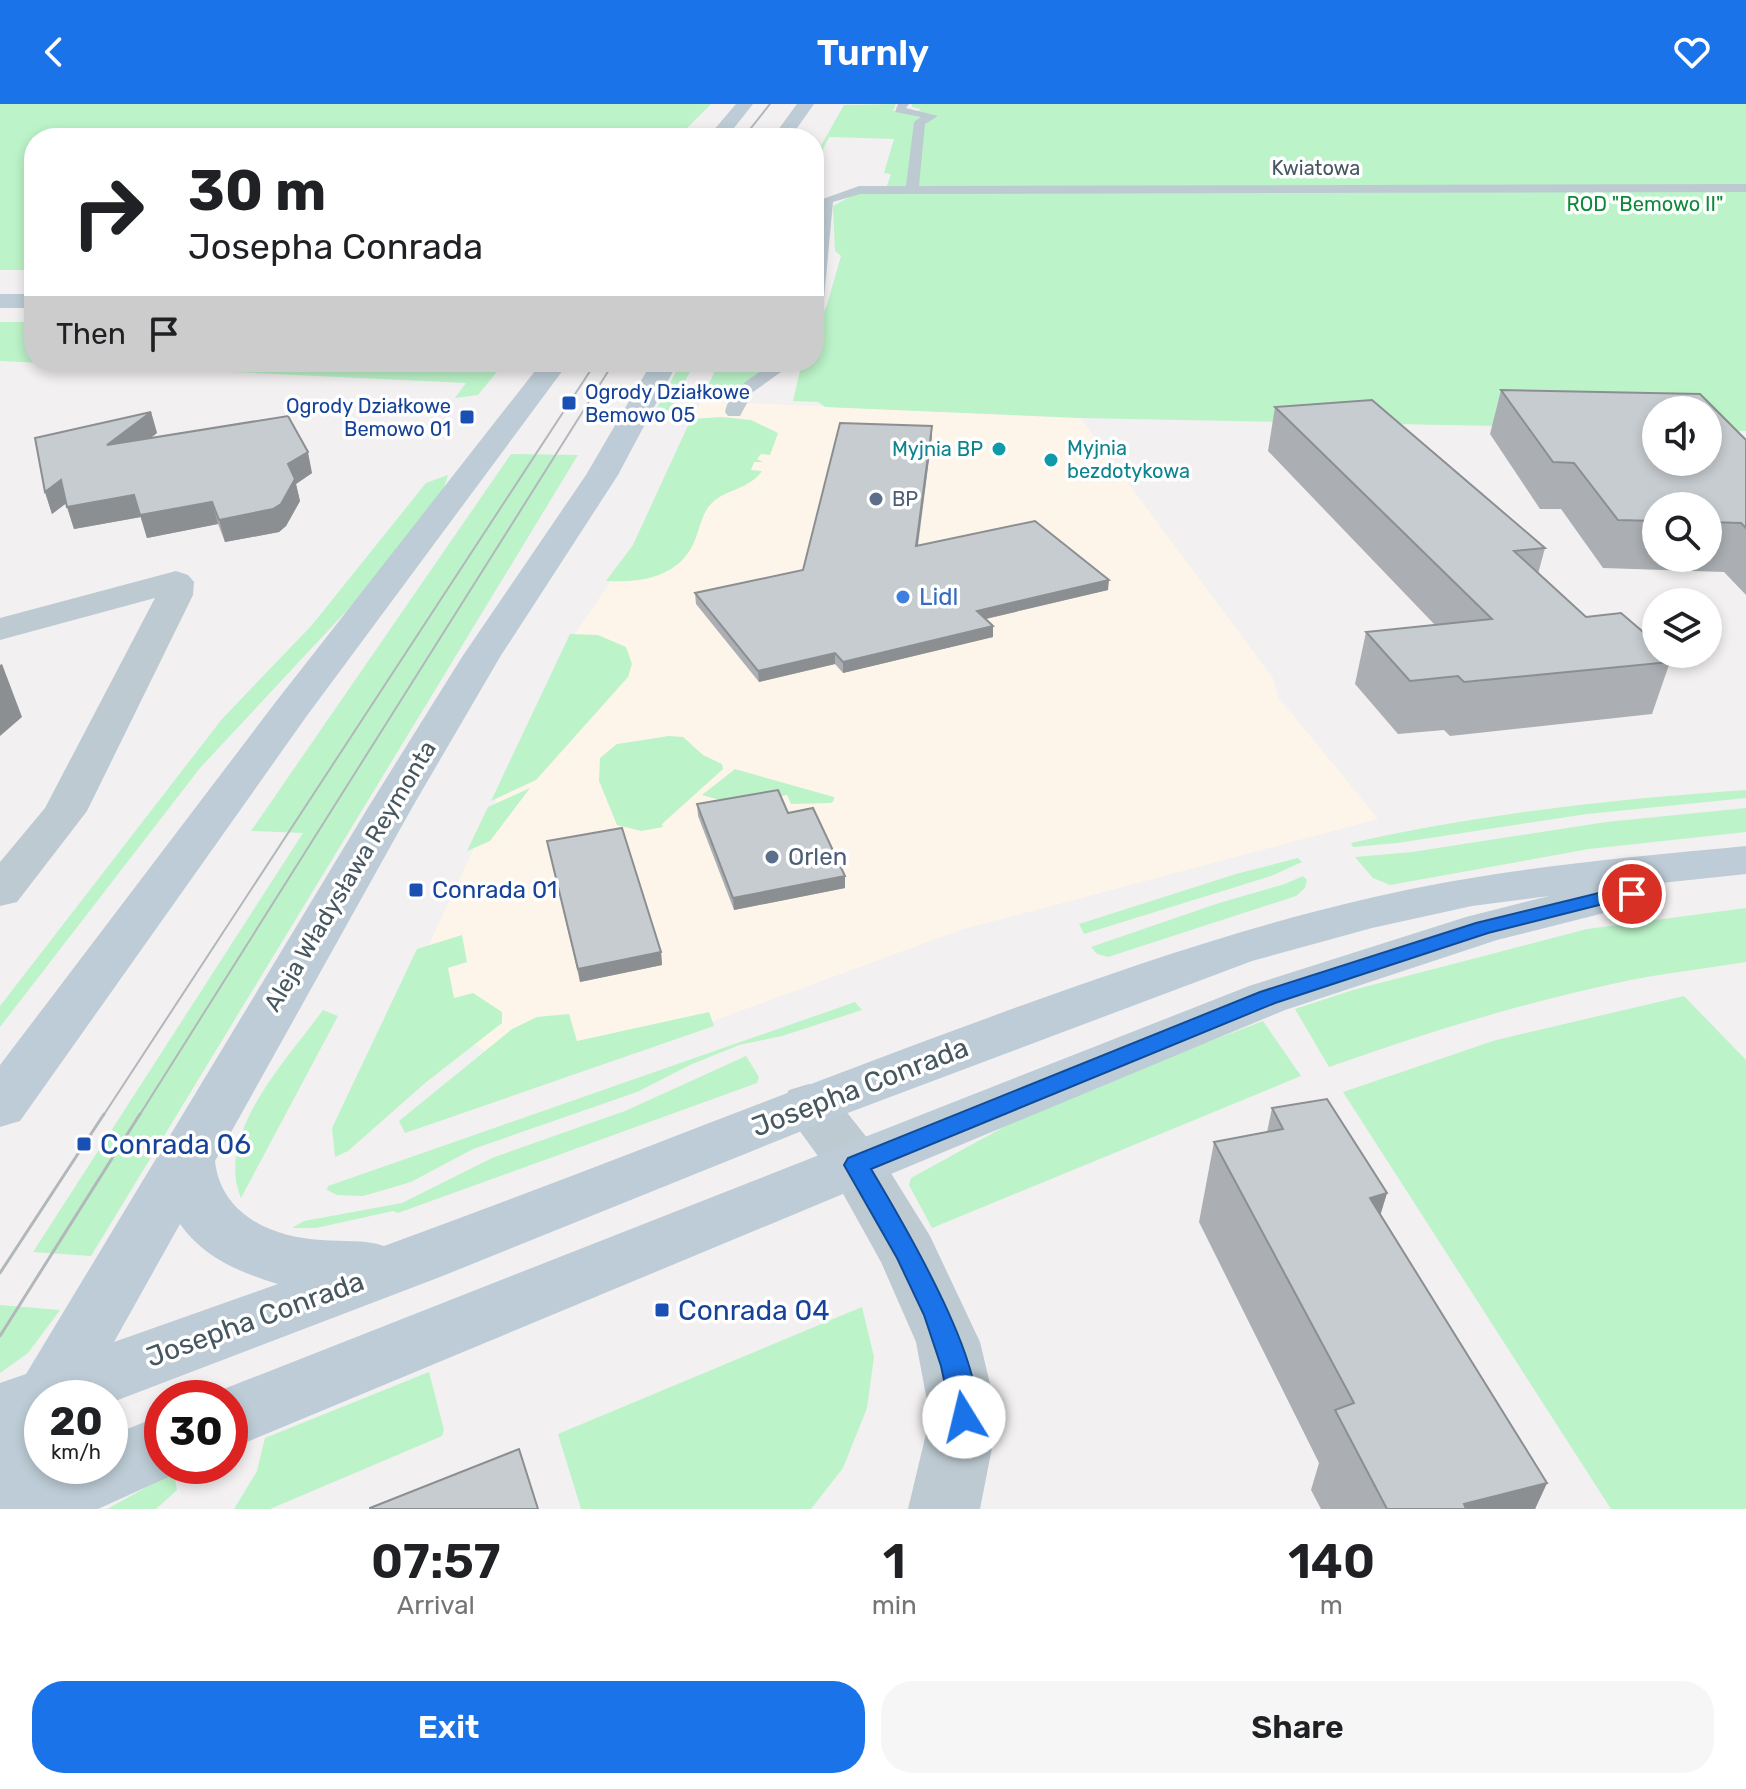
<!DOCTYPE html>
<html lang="en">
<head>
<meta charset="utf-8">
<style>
	:root { --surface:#fff; --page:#f6f6f6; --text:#202124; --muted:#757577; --accent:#1a73e8 }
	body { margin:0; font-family:Rubik,sans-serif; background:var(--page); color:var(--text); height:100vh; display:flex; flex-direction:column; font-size:30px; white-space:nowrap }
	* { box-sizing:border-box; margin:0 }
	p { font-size:26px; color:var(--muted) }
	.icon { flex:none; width:44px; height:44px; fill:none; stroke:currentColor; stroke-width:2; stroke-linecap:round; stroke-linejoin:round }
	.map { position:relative; height:1405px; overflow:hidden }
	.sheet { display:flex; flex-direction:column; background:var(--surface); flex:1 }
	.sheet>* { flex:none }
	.guide { position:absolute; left:24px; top:24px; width:800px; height:244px; border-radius:32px; box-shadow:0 4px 12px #0003; background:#fff; color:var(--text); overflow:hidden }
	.buttons { position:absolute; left:1642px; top:292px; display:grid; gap:16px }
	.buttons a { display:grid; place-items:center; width:80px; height:80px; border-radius:50%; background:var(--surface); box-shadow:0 4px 12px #0003; font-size:40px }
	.speed { position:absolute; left:24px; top:1276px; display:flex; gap:16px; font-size:40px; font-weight:700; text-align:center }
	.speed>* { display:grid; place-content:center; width:104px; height:104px; border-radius:50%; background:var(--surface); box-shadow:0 4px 12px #0003; line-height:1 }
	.speed small { font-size:20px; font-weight:400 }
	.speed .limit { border:12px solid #d22; background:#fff; color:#111 }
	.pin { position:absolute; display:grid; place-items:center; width:68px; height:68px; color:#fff; margin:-34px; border:4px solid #fff; border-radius:50%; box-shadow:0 2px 8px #0007 }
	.me { position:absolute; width:88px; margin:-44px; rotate:351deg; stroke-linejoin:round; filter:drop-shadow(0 0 6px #0008) }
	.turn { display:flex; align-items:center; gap:28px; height:168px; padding:0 32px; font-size:36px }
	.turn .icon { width:104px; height:104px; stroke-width:2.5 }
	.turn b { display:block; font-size:56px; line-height:68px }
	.then { display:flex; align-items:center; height:76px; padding:0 32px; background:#0003; gap:16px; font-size:30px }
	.eta { display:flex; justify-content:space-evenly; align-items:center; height:136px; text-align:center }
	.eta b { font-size:48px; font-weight:600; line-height:56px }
	.primary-button { display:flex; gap:16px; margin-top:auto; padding:16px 32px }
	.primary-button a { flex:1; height:92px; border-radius:32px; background:var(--accent); color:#fff; font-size:32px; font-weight:600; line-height:92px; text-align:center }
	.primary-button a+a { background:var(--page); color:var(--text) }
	header { display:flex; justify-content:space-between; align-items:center; height:104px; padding:0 32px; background:var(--accent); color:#fff; font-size:36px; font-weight:600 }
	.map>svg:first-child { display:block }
</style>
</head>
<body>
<header><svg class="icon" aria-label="back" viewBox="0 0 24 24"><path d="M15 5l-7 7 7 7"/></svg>Turnly<svg class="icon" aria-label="heart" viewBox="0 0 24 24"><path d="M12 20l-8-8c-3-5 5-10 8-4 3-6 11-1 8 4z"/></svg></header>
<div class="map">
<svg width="1746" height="1405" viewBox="0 0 1746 1405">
	<rect width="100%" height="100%" fill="#f3f0f1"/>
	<path fill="#fef5ea" d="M 701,297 L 1080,314 L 1274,576 L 1278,593 L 1378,715 L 960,826 L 542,980 L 402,898 L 573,533 L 637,439 Z"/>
	<g fill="#bcf3c9">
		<path d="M 0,0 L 711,0 L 677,34 L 34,34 L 34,166 L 0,166 Z"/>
		<path d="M 896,0 L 893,7 L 917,9 L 920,5 L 912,3 L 912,0 L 1746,0 L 1746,327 L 1708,326 L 1708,306 L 1656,306 L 1656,325 L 1080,314 L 825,303 L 818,298 L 793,297 L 802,258 L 814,258 L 814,230 L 827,201 L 841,152 L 835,147 L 833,102 L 859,88 L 885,87 L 891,70 L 884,69 L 894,35 L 829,33 L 817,57 L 814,54 L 844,1 Z"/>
		<path d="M 0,218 L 34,218 L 34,258 L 505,258 L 478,291 L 455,294 L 466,279 L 0,257 Z"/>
		<path d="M 681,258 L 695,258 L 670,306 L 655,308 Z"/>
		<path d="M 719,258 L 772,258 C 756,273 725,295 703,293 Z"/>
		<path d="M 722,313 L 751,316 L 778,329 L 770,351 L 761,350 L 757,355 L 763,358 L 754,358 L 751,366 L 762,367 C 749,386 724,385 710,401 C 703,408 699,426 695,436 C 680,473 642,479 606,477 L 633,441 L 691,315 Z"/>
		<path d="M 511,350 L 578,351 L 91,1152 L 33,1148 L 303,729 L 251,727 Z"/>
		<path d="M 448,371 L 441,393 L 379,472 L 200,664 L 0,923 L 0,902 L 222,615 L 312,521 L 426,379 Z"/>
		<path d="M 570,530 L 598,531 L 626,543 L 632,560 L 628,573 L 536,676 L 491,697 Z"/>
		<path d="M 669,632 L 683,633 L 703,651 L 722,660 L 723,665 L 662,720 L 663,723 L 641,727 L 617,721 L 599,677 L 600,654 L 617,640 Z"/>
		<path d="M 735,665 L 834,693 L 834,696 L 831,699 L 791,700 L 787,691 C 759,697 730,701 702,691 Z"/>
		<path d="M 530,684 L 490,737 L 467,747 L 488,703 Z"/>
		<path d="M 1746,686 L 1746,694 L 1587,710 L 1397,739 L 1353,743 L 1351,739 C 1480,710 1614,695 1746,686 Z"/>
		<path d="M 1746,704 L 1746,728 L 1589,745 L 1390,781 L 1373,774 L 1355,753 L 1412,748 L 1606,718 Z"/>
		<path d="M 1298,754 L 1302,758 L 1271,772 L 1084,830 L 1079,820 L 1236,770 Z"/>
		<path d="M 1303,772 L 1307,776 L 1305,784 L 1296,792 L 1108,853 L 1097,850 L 1091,843 L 1219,799 L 1285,780 Z"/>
		<path d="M 1746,804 L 1746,858 C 1702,865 1656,870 1612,880 C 1515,901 1422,930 1329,963 L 1295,905 L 1353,886 L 1587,825 Z"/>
		<path d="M 462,831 L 467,858 L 448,864 L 454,894 L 473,889 L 502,908 L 502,919 L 425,979 L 348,1047 L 335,1053 L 332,1024 L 417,845 Z"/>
		<path d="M 1684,892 L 1746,956 L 1746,1405 L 1611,1405 L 1343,988 L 1496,936 Z"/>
		<path d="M 855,898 L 862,906 L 782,932 L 739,941 L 690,961 L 637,988 L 473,1045 L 411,1078 L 363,1092 L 337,1091 L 327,1086 L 328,1082 Z"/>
		<path d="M 323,906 L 338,912 L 241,1094 C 214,1029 288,955 323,906 Z"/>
		<path d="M 709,908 L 714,922 L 405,1029 L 399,1017 L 512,925 L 537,913 L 569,910 L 577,937 Z"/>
		<path d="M 1263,917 L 1301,972 L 932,1124 L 909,1081 L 911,1074 L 1046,1000 Z"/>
		<path d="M 746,952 L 759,973 L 757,979 L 398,1109 L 393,1107 L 316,1124 L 292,1124 L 304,1117 L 402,1099 L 492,1054 L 625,1007 Z"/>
		<path d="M 0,1201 L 60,1206 L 28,1249 L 0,1269 Z"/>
		<path d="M 862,1203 L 874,1253 L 867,1304 L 843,1364 L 811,1405 L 581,1405 L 558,1330 Z"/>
		<path d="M 429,1268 L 444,1326 L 442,1332 L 270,1405 L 234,1405 L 257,1367 L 265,1334 Z"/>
		<path d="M 174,1368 L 177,1386 L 156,1405 L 107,1405 Z"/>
	</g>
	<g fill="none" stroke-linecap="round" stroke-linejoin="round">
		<g fill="#bdcad1" fill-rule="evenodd">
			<path d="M 898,0 L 909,0 L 906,4 L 938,12 L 925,20 L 919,82 L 1746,80 L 1746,88 L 860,90 L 833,98 L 822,216 L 814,221 L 814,162 L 820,96 L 859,82 L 906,82 L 914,18 L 921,13 L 895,8 Z"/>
			<path d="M 775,258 L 795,258 L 753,288 L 740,312 L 728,312 L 725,308 C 731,282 755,272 775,258 Z"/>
		</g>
		<g fill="#bdcad1" fill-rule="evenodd">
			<path d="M 176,467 L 188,471 L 194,478 L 193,491 L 87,707 L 17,798 L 0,802 L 0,758 L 45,704 L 155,494 L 0,536 L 0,514 Z"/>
			<path d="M 809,980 L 829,986 L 876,1045 L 930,1132 L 980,1238 L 998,1313 L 980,1405 L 908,1405 L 930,1313 L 916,1238 L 881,1158 L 836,1077 L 781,1001 L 789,986 Z"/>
		</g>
		<g fill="#bdccd6" fill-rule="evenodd">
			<path d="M 736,0 L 753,0 L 726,34 L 707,34 Z"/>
			<path d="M 797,0 L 814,0 L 790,34 L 772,34 Z"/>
			<rect x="0" y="190" width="34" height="14"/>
			<path d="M 542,258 L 569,258 L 306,613 L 20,1017 L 0,1023 L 0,961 L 278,595 Z"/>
			<path d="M 652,258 L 678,258 L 618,371 L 500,553 L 413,702 L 215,1057 C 221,1111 272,1133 321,1136 C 343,1138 364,1135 384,1142 C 582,1070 777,991 974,919 C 1104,871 1235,825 1370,794 C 1493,765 1620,754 1746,742 L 1746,770 L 1614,784 L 1623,795 L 1616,806 L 1497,836 L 1285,906 L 230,1345 L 230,1294 L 206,1292 L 1249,882 L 1466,813 L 1549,792 L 1472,802 L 1372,824 L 1252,857 L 829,1016 L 440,1173 L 110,1299 L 110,1294 L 42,1294 L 42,1362 L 110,1362 L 110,1332 L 162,1311 L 162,1362 L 188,1362 L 186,1365 L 98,1405 L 0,1405 L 0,1279 L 26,1270 L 369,702 L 462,553 L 586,371 ZM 180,1120 C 204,1154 239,1168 278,1180 L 114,1238 Z"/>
		</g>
		<g stroke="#b2b7bb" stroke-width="2">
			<path d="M 743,34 L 770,0"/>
			<path d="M 103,1012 L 596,258"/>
			<path d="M 139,1012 L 614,258"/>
		</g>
		<g stroke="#b2b7bb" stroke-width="3">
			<path d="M 0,1169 L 104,1010"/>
			<path d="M 0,1232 L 140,1010"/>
		</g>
	</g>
	<g fill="#abafb3" fill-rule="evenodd">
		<path d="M 1501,286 L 1746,336 L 1746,491 L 1724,468 L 1603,464 L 1561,405 L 1540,405 L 1490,330 ZM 1656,402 L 1708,402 L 1708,454 L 1656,454 Z"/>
		<path d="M 1275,303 L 1545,444 L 1538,470 L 1586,513 L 1671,551 L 1669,556 L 1670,558 L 1652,610 L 1450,632 L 1444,626 L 1398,630 L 1355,580 L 1366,528 L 1435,521 L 1268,347 Z"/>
		<path d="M 151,308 L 157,329 L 150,334 L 312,369 L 296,380 L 300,397 L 286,422 L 279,428 L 225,438 L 218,420 L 147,434 L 141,413 L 74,425 L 66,399 L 52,410 L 45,388 Z"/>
		<path d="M 932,332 L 918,442 L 1108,486 L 986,515 L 993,522 L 993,533 L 843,569 L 835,560 L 759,578 L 696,500 L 695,489 L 803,466 Z"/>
		<path d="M 697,700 L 788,709 L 845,784 L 734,806 L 698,712 Z"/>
		<path d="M 547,737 L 661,848 L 662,861 L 580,878 Z"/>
		<path d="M 1272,1004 L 1387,1089 L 1380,1110 L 1547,1379 L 1535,1405 L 1321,1405 L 1311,1386 L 1319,1359 L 1199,1118 L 1214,1038 L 1267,1028 Z"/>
	</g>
	<g fill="#8b8f92">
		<path d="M 151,308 L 157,329 L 113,363 L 107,341 Z"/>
		<path d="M 932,322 L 932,332 L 916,452 L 916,442 Z"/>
		<path d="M 308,348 L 312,369 L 296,380 L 300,397 L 286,422 L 279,428 L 225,438 L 219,416 L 288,360 Z"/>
		<path d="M 61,376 L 68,398 L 52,410 L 45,388 Z"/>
		<path d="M 134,391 L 141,413 L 74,425 L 67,403 Z"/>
		<path d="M 212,398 L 218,420 L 147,434 L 140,411 Z"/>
		<path d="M 1109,476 L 1108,486 L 976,517 L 977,507 Z"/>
		<path d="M 993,522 L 993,533 L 843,569 L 843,558 Z"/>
		<path d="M 835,549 L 835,560 L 759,578 L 758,567 Z"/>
		<path d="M 2,560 L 22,613 L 0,632 L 0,561 Z"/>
		<path d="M 845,772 L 845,784 L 734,806 L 733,794 Z"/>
		<path d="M 661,848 L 662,861 L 580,878 L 578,865 Z"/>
		<path d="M 1387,1089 L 1363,1169 L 1370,1094 Z"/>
		<path d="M 1547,1379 L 1535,1405 L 1462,1405 L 1464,1400 Z"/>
	</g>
	<g fill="#c7ccd0" stroke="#8b8f92" stroke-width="2" fill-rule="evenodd">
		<path d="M 1501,286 L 1700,290 L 1746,336 L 1746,424 L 1741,419 L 1708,418 L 1708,402 L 1656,402 L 1656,417 L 1618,416 L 1574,359 L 1553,358 ZM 1656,306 L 1708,306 L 1708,358 L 1656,358 Z"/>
		<path d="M 1372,296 L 1545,444 L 1514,447 L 1586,513 L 1621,509 L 1656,539 L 1656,550 L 1669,550 L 1671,551 L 1664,552 L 1670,558 L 1464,578 L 1458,572 L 1410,577 L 1366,528 L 1492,515 L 1275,303 Z"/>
		<path d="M 151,308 L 107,341 L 288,312 L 308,348 L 288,360 L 295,375 L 281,400 L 273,405 L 219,416 L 212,398 L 140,411 L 134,391 L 67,403 L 61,376 L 45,388 L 35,334 Z"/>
		<path d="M 840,319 L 932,322 L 916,442 L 1035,417 L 1109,476 L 977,507 L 993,522 L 843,558 L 835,549 L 758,567 L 695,489 L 803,466 Z"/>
		<path d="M 778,686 L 788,709 L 813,704 L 845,772 L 733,794 L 697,700 Z"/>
		<path d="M 622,724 L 661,848 L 578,865 L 547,737 Z"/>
		<path d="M 1327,995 L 1387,1089 L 1370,1094 L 1547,1379 L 1464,1400 L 1466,1405 L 1387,1405 L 1335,1306 L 1354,1299 L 1214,1038 L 1283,1025 L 1272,1004 Z"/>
		<path d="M 519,1345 L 538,1405 L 370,1405 L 370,1404 Z"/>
	</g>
	<path fill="#1a73e8" stroke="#114b97" stroke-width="2" d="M 1632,784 L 1639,786 L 1642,790 L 1639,795 L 1603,800 L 1488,829 L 1275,899 L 871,1065 C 898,1110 996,1273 973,1322 L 964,1325 L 954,1322 L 941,1262 L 924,1211 L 897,1154 L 844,1061 L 848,1054 L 1260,888 L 1476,819 L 1603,788 Z"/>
	<g fill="#1a4fb4" stroke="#fff" stroke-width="3">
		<rect x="561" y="291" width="16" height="16" rx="4"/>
		<rect x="459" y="305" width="16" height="16" rx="4"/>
		<rect x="408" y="778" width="16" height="16" rx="4"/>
		<rect x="76" y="1032" width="16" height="16" rx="4"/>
		<rect x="654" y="1198" width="16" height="16" rx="4"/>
	</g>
	<g fill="#0f9aa8" stroke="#fff" stroke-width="3">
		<circle cx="999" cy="345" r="8"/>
		<circle cx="1051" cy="356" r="8"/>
	</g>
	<g fill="#5c6f8a" stroke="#fff" stroke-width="3">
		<circle cx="876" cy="395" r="8"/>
		<circle cx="772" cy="753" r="8"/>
	</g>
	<circle fill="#3f7fe0" stroke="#fff" stroke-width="3" cx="903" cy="493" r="8"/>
	<g text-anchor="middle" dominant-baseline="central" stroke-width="7" stroke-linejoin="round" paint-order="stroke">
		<g font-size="20" fill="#465760" stroke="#fff">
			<text x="1316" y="64">Kwiatowa</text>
		</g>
		<g font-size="20" fill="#0f893b" stroke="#fff">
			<text x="1645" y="100">ROD "Bemowo II"</text>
		</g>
		<g font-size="20" fill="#164399" stroke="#fff" text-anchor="start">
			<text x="585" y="288">Ogrody Działkowe<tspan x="585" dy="23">Bemowo 05</tspan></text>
			<text x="451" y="302" text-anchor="end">Ogrody Działkowe<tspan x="451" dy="23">Bemowo 01</tspan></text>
		</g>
		<g font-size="20" fill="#0d838f" stroke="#fff" text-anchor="start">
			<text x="1067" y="344">Myjnia<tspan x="1067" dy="23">bezdotykowa</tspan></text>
			<text x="983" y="345" text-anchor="end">Myjnia BP</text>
		</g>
		<g font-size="20" fill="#4e5e75" stroke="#fff" text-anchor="start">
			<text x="892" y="395">BP</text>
		</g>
		<g font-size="24" fill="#366cbe" stroke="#fff" text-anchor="start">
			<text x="919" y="493">Lidl</text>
		</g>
		<g font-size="24" fill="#4e5e75" stroke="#fff" text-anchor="start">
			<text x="788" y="753">Orlen</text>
		</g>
		<g font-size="24" fill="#465760" stroke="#fff">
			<text transform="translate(350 772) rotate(-59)">Aleja Władysława Reymonta</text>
		</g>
		<g font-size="24" fill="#164399" stroke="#fff" text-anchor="start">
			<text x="432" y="786">Conrada 01</text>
		</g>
		<g font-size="28" fill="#465760" stroke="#fff">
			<text transform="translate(860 983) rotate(-21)">Josepha Conrada</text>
			<text transform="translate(255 1215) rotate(-20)">Josepha Conrada</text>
		</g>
		<g font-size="28" fill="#164399" stroke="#fff" text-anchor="start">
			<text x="100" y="1040">Conrada 06</text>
			<text x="678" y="1206">Conrada 04</text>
		</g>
	</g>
</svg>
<div class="buttons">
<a><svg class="icon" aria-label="sound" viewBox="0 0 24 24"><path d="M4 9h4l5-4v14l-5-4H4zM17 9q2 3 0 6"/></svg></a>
<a><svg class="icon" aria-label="search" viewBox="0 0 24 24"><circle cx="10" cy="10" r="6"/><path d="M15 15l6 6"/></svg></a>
<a><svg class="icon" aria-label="layers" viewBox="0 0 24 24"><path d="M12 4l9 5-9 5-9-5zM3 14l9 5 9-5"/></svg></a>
</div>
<div class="speed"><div>20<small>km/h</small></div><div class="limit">30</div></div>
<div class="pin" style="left:1632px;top:790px;background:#d93025"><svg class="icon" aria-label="arrive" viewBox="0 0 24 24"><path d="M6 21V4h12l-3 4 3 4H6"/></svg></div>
<svg class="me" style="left:964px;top:1313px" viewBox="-20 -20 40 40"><circle r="19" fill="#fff"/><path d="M0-13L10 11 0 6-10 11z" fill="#1a73e8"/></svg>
<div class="guide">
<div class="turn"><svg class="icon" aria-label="right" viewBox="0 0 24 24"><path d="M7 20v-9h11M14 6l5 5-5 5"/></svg><div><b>30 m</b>Josepha Conrada</div></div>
<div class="then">Then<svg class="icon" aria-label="arrive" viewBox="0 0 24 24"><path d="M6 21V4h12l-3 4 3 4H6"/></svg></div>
</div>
</div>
<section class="sheet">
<div class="eta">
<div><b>07:57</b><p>Arrival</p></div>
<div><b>1</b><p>min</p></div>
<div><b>140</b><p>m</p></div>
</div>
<div class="primary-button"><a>Exit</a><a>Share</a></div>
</section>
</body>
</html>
